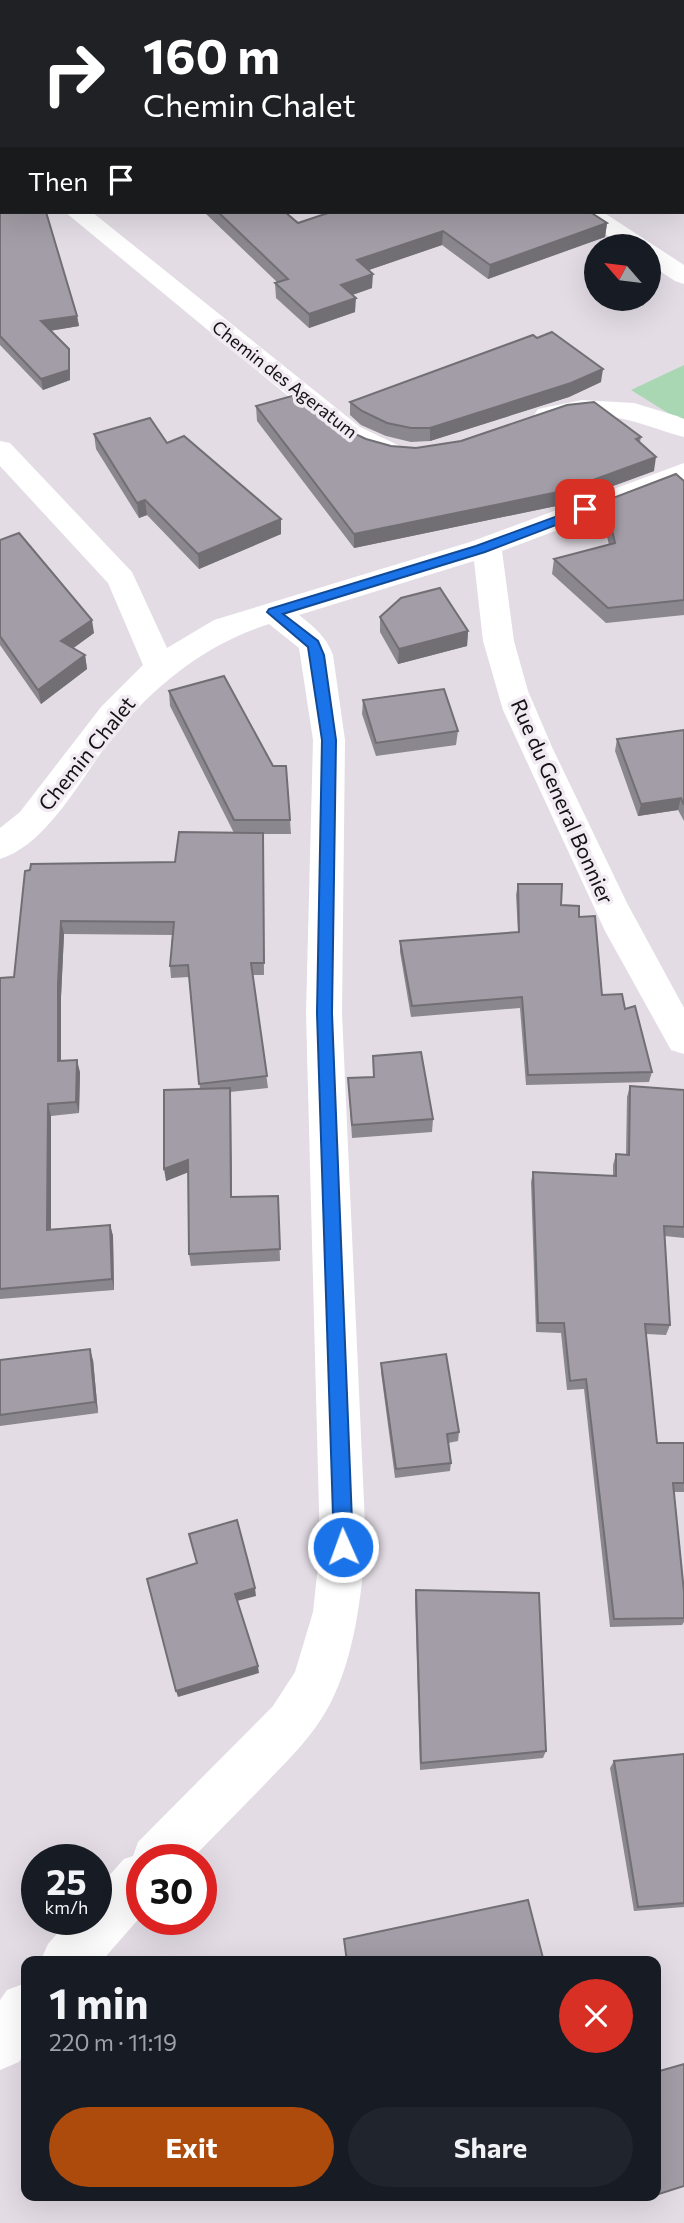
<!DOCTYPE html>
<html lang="en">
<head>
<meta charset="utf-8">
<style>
	:root { --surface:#171b24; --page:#20242c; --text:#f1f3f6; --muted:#9ea1a6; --accent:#ac4b0c }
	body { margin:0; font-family:Commissioner,sans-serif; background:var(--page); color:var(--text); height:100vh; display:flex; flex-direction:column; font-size:26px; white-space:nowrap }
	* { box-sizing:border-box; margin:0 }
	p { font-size:23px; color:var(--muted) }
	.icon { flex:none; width:38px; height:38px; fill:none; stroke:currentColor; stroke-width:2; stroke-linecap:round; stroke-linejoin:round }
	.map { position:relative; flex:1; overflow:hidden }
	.details { position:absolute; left:21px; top:1956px; width:640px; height:245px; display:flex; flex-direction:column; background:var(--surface); border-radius:14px; box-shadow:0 7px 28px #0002 }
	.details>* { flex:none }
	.hud { position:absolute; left:0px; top:0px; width:684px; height:214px; box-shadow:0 7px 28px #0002; background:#202124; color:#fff; overflow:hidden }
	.needle { width:46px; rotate:298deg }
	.tools { position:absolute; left:584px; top:234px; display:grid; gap:14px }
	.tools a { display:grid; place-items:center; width:77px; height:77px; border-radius:50%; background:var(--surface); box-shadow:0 7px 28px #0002; font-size:35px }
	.speed { position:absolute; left:21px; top:1844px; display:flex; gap:14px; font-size:35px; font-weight:700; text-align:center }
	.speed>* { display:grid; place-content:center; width:91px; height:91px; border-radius:50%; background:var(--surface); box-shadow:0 7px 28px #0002; line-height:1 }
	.speed small { font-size:18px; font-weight:400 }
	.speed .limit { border:10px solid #d22; background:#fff; color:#111 }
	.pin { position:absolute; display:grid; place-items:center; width:60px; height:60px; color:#fff; margin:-30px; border-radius:14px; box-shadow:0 4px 10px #0006 }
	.me { position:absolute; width:77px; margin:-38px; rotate:358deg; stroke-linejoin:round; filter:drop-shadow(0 0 5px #0008) }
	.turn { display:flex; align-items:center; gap:24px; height:147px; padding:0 28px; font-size:32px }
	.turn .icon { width:91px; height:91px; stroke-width:2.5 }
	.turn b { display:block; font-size:49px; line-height:60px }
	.then { display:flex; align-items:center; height:66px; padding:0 28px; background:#0003; gap:14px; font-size:26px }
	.round { display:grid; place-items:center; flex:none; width:74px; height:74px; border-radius:37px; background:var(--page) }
	.head { display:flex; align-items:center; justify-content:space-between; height:119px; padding:0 28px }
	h1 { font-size:42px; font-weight:700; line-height:52px }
	.cta { display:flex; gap:14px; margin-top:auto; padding:14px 28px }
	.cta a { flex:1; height:80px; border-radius:42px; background:var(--accent); color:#fff; font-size:28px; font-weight:700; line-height:80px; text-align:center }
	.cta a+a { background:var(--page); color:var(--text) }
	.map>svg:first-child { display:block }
</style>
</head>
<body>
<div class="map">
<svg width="684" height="2223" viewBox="0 0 684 2223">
	<rect width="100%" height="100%" fill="#e3dce5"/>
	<path fill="#aad7b3" d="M 684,365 L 684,423 L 631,390 Z"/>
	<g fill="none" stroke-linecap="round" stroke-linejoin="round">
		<g fill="#fff" fill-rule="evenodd">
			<path d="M 259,0 L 281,0 L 282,2 L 260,2 Z"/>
			<path d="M 550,0 L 574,0 L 575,2 L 551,2 Z"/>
			<path d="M 682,38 L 684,38 L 684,52 L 682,51 Z"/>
			<rect x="0" y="142" width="2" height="16"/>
			<path d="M 65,212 L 92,212 L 360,427 L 402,447 L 406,453 L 402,459 C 381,464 359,448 340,439 Z"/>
			<path d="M 575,212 L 603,212 L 684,265 L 684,284 L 675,281 L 649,264 L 649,247 L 623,247 Z"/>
			<path d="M 582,400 L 634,403 L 677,416 L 684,419 L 684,437 C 656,430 633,418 604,416 C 582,415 559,426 538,421 L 534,415 L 538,409 Z"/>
			<path d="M 0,441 L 10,443 L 132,572 L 167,648 L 214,620 L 470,542 L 684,463 L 684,482 L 502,551 L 514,641 L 528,691 L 552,747 L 627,903 L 684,1008 L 684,1054 L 671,1050 L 605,931 L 503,710 L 483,641 L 474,561 L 299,615 C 314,627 326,636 333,655 L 345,740 L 342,1013 L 366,1547 C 360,1601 355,1655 330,1704 C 314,1735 290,1758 266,1783 C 241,1809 216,1834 191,1860 L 142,1860 L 142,1915 L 101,1962 L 40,1962 L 48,1944 L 69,1920 L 96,1920 L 96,1890 L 124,1859 L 133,1856 L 138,1842 L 273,1706 L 295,1672 L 313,1612 L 320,1547 L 306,1013 L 313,740 L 299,648 L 269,624 C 212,642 165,677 125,722 C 88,762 54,842 0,859 L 0,828 L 20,812 L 101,707 L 143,665 L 108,583 L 0,466 Z"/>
			<path d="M 26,1983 L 26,2052 L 19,2062 L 0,2070 L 0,2000 L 7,1990 Z"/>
		</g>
	</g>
	<g fill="#8b878f">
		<path d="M 0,210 L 77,316 L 79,326 L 50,331 L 70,360 L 70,380 L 43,390 L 0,345 Z"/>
		<path d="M 204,212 L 285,212 L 298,223 L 607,223 L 605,237 L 488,279 L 442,245 L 369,270 L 372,288 L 352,295 L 355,312 L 309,328 L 276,298 L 275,283 L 277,282 Z"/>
		<path d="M 601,382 L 569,397 L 430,441 L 411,442 L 386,436 L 361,425 L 350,415 L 350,402 Z"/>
		<path d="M 256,406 L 338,426 L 366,439 L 391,446 L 416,448 L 641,437 L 640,442 L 654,471 L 561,505 L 354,548 L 257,421 Z"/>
		<path d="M 94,434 L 167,443 L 281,519 L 281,534 L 199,569 L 147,515 L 139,518 L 96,449 Z"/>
		<path d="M 684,481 L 684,615 L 606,623 L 552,574 L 554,559 L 609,545 L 602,516 L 605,501 Z"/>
		<path d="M 0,540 L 94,633 L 73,648 L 85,655 L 87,669 L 41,704 L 0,645 Z"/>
		<path d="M 380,617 L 468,631 L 467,646 L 398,664 L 380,632 Z"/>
		<path d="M 169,691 L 290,820 L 291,834 L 263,834 L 264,975 L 253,975 L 268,1088 L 230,1092 L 232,1197 L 278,1196 L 280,1261 L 191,1266 L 189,1254 L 188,1172 L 166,1181 L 200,1089 L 189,977 L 171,978 L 170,966 L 172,935 L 64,934 L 61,997 L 61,1061 L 80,1072 L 79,1113 L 51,1116 L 51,1229 L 110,1225 L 113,1236 L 114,1290 L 0,1299 L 0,978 L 14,977 L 30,870 L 175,862 L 234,833 L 170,706 Z"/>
		<path d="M 363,700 L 458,731 L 456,745 L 376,756 L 362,714 Z"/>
		<path d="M 684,730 L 684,821 L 678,810 L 638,816 L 615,751 L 617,739 Z"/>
		<path d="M 518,884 L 561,905 L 579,917 L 602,995 L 625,1009 L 652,1072 L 649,1082 L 526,1085 L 520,1008 L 411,1017 L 400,952 L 400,941 L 518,932 L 516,895 Z"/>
		<path d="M 373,1056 L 433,1119 L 432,1132 L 352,1138 L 348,1078 L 373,1077 Z"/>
		<path d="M 630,1086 L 684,1090 L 684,1238 L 665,1236 L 670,1325 L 666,1335 L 646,1334 L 657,1443 L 684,1443 L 684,1492 L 674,1492 L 684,1592 L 684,1622 L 682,1625 L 610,1627 L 584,1389 L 567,1390 L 561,1333 L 536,1332 L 531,1182 L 533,1172 L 613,1176 L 613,1165 L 616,1154 L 626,1154 L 627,1097 Z"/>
		<path d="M 0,1360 L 93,1360 L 98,1413 L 0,1426 Z"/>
		<path d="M 381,1363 L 459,1432 L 458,1441 L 448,1443 L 451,1463 L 450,1471 L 395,1478 L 381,1372 Z"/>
		<path d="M 416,1590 L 546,1751 L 543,1758 L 420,1770 L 415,1598 Z"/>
		<path d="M 684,1754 L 684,1907 L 634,1911 L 610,1768 L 614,1761 Z"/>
	</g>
	<g fill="#716e74">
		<path d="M 607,223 L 605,237 L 488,279 L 490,265 Z"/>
		<path d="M 443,231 L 442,245 L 357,274 L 357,260 Z"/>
		<path d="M 373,274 L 372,288 L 341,299 L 341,285 Z"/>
		<path d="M 356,298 L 355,312 L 309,328 L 309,314 Z"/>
		<path d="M 77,316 L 79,326 L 42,332 L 41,321 Z"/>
		<path d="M 69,349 L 70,360 L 70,380 L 43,390 L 41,379 Z"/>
		<path d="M 603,369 L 601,382 L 569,397 L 430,441 L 430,428 Z"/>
		<path d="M 656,457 L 654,471 L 561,505 L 354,548 L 354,534 Z"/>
		<path d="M 145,500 L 147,515 L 139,518 L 137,503 Z"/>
		<path d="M 281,519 L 281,534 L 199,569 L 198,554 Z"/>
		<path d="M 92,620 L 94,633 L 64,655 L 61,641 Z"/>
		<path d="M 468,631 L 467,646 L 398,664 L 399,649 Z"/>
		<path d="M 85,655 L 87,669 L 41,704 L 38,690 Z"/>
		<path d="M 681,798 L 678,810 L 638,816 L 641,804 Z"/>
		<path d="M 263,833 L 264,846 L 264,975 L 264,963 Z"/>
		<path d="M 61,921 L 64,934 L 61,997 L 61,1073 L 58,1061 L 58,984 Z"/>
		<path d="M 77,1060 L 80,1072 L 79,1113 L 76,1102 Z"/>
		<path d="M 230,1088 L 231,1100 L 232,1209 L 231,1197 Z"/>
		<path d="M 48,1104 L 51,1116 L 51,1241 L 47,1230 Z"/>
		<path d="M 188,1160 L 189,1172 L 166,1181 L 164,1169 Z"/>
		<path d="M 110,1225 L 113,1236 L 114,1290 L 112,1279 Z"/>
		<path d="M 90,1349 L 93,1360 L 98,1413 L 95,1402 Z"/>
		<path d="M 255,1588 L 256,1596 L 237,1601 L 235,1594 Z"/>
		<path d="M 258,1666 L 259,1673 L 178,1697 L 176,1691 Z"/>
	</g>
	<g fill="#a29da6" stroke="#716e74" stroke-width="2">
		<path d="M 301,0 L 329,0 L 332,2 L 301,2 Z"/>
		<path d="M 684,105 L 684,147 L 682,147 L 682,106 Z"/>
		<path d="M 0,210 L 2,210 L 2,212 L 46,212 L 77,316 L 41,321 L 69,349 L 69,370 L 41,379 L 0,336 Z"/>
		<path d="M 218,212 L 285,212 L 298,223 L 331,212 L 590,212 L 607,223 L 490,265 L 443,231 L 357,260 L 373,274 L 341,285 L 356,298 L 309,314 L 275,283 L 288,279 Z"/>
		<path d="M 552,332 L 603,369 L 571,383 L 430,428 L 411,428 L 387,423 L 362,411 L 350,402 L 533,335 L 537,338 Z"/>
		<path d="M 299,394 L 338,426 L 366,439 L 391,446 L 416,448 L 461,441 L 567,405 L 594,402 L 641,437 L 636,439 L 656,457 L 563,491 L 354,534 L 256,406 Z"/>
		<path d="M 150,418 L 167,443 L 184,436 L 281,519 L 198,554 L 145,500 L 137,503 L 94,434 Z"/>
		<path d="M 676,474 L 684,481 L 684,600 L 608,608 L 554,559 L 615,543 L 605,501 Z"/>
		<path d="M 19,533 L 92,620 L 61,641 L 85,655 L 38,690 L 0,636 L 0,540 Z"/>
		<path d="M 440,588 L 468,631 L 399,649 L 380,617 L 401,598 Z"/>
		<path d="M 224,676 L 273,766 L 286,766 L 290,820 L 234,820 L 169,691 Z"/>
		<path d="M 444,689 L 458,731 L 376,743 L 363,700 Z"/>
		<path d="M 684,730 L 684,805 L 681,798 L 641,804 L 617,739 Z"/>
		<path d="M 179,832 L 263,833 L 264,963 L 251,963 L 267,1076 L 199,1084 L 188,965 L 170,966 L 174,922 L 61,921 L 58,984 L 58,1061 L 77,1060 L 76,1102 L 48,1104 L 47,1230 L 110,1225 L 112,1279 L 0,1289 L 0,978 L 14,977 L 25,871 L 30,870 L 31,864 L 175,862 Z"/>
		<path d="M 518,884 L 562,884 L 561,905 L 579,906 L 579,917 L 595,916 L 602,995 L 622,994 L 625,1009 L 635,1006 L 652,1072 L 528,1075 L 522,997 L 412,1006 L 400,941 L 519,932 Z"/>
		<path d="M 421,1052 L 433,1119 L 352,1125 L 348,1078 L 374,1077 L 373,1056 Z"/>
		<path d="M 630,1086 L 684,1090 L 684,1227 L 664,1226 L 670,1325 L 645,1324 L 657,1443 L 684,1443 L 684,1483 L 673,1483 L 684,1592 L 684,1618 L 614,1619 L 586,1379 L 570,1381 L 564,1323 L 538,1323 L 533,1172 L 616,1176 L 616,1154 L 629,1155 Z"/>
		<path d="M 230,1088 L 231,1197 L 278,1196 L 280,1249 L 189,1254 L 188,1160 L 164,1169 L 164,1090 Z"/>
		<path d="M 90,1349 L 95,1402 L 0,1415 L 0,1360 Z"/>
		<path d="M 446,1354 L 459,1432 L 447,1434 L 451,1463 L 396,1469 L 381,1363 Z"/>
		<path d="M 237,1520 L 255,1588 L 235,1594 L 258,1666 L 176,1691 L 147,1579 L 197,1563 L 189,1534 Z"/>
		<path d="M 416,1590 L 539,1593 L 546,1751 L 421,1763 Z"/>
		<path d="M 684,1754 L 684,1903 L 638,1907 L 614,1761 Z"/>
		<path d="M 528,1900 L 544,1962 L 347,1962 L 344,1939 Z"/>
		<path d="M 684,2064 L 684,2186 L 656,2195 L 656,2072 Z"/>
	</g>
	<path fill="#1a73e8" stroke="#114b97" stroke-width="2" d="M 585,506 L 591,509 L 590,512 L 485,552 L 283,614 L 318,641 L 324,655 L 336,740 L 332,1013 L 353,1547 L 350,1553 L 343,1556 L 337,1553 L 334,1547 L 317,1013 L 322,740 L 308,647 L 267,612 L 269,609 L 476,546 Z"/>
	<g text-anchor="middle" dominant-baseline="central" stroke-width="7" stroke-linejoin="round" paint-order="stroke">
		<g font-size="18" fill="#131113" stroke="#f1eaf2">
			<text transform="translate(285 379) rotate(38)">Chemin des Ageratum</text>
		</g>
		<g font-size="21" fill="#131113" stroke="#f1eaf2">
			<text transform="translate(86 753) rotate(-51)">Chemin Chalet</text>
			<text transform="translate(563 801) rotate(66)">Rue du General Bonnier</text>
		</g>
	</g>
</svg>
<div class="tools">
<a><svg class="needle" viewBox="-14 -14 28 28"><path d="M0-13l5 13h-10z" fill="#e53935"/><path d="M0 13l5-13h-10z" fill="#9ea1a6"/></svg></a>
</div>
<div class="speed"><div>25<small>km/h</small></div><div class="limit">30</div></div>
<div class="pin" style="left:585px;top:509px;background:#d93025"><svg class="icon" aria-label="arrive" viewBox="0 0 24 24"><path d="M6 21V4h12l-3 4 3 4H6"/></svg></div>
<svg class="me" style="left:343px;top:1547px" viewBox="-20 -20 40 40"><circle r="17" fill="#1a73e8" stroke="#fff" stroke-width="3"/><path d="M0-11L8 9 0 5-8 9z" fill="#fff"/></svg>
<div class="hud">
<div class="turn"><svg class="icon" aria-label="right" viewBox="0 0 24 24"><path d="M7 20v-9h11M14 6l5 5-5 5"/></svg><div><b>160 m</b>Chemin Chalet</div></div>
<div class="then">Then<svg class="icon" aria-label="arrive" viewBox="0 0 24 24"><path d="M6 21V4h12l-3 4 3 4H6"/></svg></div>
</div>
<section class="details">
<div class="head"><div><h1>1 min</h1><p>220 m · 11:19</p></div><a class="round" style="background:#d93025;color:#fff"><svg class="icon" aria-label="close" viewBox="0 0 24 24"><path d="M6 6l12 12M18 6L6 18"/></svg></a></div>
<div class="cta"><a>Exit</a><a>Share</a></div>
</section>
</div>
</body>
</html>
